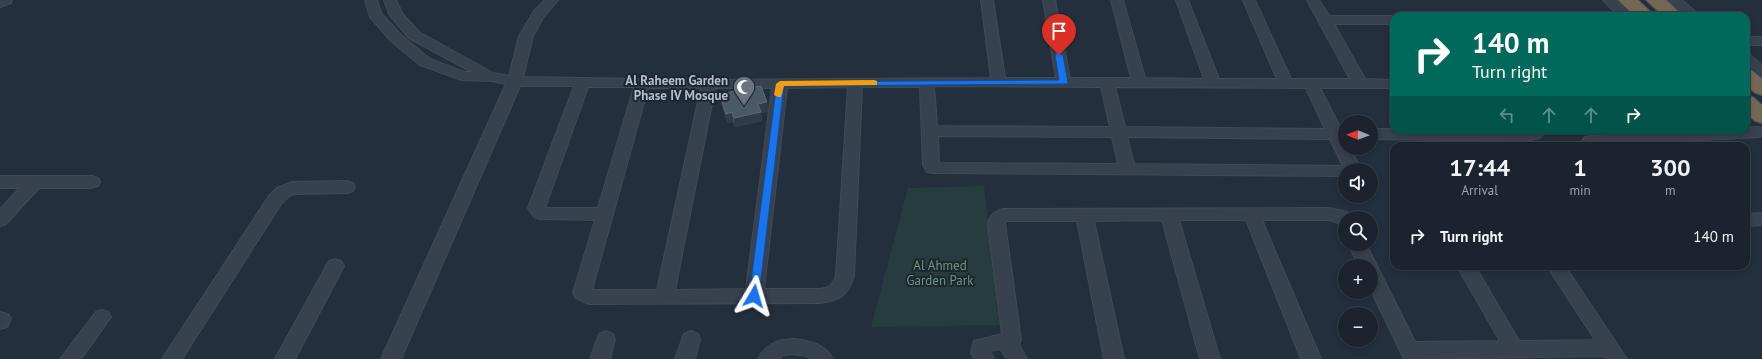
<!DOCTYPE html>
<html lang="en">
<head>
<meta charset="utf-8">
<style>
	:root { --surface:#1b232e; --page:#282f3a; --text:#f1f3f6; --muted:#a0a4aa; --line:#39404a }
	body { margin:0; font-family:"PT Sans",sans-serif; background:var(--page); color:var(--text); height:100vh; display:flex; flex-direction:column; font-size:15px; white-space:nowrap }
	* { box-sizing:border-box; margin:0 }
	p { font-size:13px; color:var(--muted) }
	.icon { flex:none; width:22px; height:22px; fill:none; stroke:currentColor; stroke-width:2; stroke-linecap:round; stroke-linejoin:round }
	.map { position:relative; flex:1; overflow:hidden }
	.side { position:absolute; left:1390px; top:142px; width:360px; height:128px; display:flex; flex-direction:column; background:var(--surface); border-radius:12px; box-shadow:0 2px 6px #0003,0 0 0 1px var(--line) }
	.side>* { flex:none }
	.guide { position:absolute; left:1390px; top:12px; width:360px; height:122px; border-radius:12px; box-shadow:0 2px 6px #0003,0 0 0 1px var(--line); background:#00695c; color:#fff; overflow:hidden }
	.needle { width:26px; rotate:271deg }
	.buttons { position:absolute; left:1338px; top:115px; display:grid; gap:8px }
	.buttons a { display:grid; place-items:center; width:40px; height:40px; border-radius:50%; background:var(--surface); box-shadow:0 2px 6px #0003,0 0 0 1px var(--line); font-size:20px }
	.pin { position:absolute; display:grid; place-items:center; width:34px; height:34px; color:#fff; margin:-41px -17px; border-radius:50% 50% 50% 0; rotate:-45deg; box-shadow:0 0 4px #0007 }
	.pin .icon { rotate:45deg }
	.me { position:absolute; width:44px; margin:-22px; rotate:7deg; stroke-linejoin:round; filter:drop-shadow(0 0 3px #0008) }
	.turn { display:flex; align-items:center; gap:14px; height:84px; padding:0 16px; font-size:18px }
	.turn .icon { width:52px; height:52px; stroke-width:2.5 }
	.turn b { display:block; font-size:28px; line-height:34px }
	.lanes { display:flex; align-items:center; height:38px; padding:0 16px; background:#0003; justify-content:center; gap:20px; direction:ltr }
	.lanes .off { opacity:.35 }
	.eta { display:flex; justify-content:space-evenly; align-items:center; height:68px; text-align:center }
	.eta b { font-size:24px; font-weight:600; line-height:28px }
	ul { padding:0; list-style:none }
	li { display:flex; align-items:center; gap:12px; height:52px; padding:0 16px }
	li div { flex:1 }
	li b { display:block; font-size:15px }
	li em { font-style:normal }
	.map>svg:first-child { display:block }
</style>
</head>
<body>
<div class="map">
<svg width="1762" height="359" viewBox="0 0 1762 359">
	<rect width="100%" height="100%" fill="#242f3e"/>
	<path fill="#263c3f" d="M 984,186 L 999,325 L 871,327 L 908,188 Z"/>
	<g fill="none" stroke-linecap="round" stroke-linejoin="round">
		<g stroke="#414a57" stroke-width="2">
			<g id="street">
				<path d="M 0,0 L 12,0 L 11,3 L 0,7 Z"/>
				<path d="M 365,0 L 377,0 L 381,13 L 401,35 L 430,59 L 464,72 L 472,72 L 409,38 L 389,14 L 384,0 L 396,0 L 402,13 L 419,32 L 493,73 L 509,76 L 519,36 L 534,11 L 545,0 L 558,0 L 544,16 L 533,36 L 523,77 L 699,80 L 991,78 L 981,0 L 993,0 L 1005,78 L 1056,78 L 1043,0 L 1055,0 L 1070,78 L 1131,78 L 1111,0 L 1123,0 L 1145,78 L 1204,79 L 1176,0 L 1188,0 L 1219,79 L 1277,79 L 1243,0 L 1255,0 L 1291,79 L 1350,79 L 1307,0 L 1319,0 L 1329,16 L 1394,16 L 1394,24 L 1334,24 L 1365,79 L 1394,80 L 1394,88 L 1320,88 L 1341,129 L 1345,129 L 1345,148 L 1350,148 L 1360,168 L 1359,170 L 1345,170 L 1345,176 L 933,173 L 927,172 L 923,165 L 920,87 L 862,87 L 854,276 C 848,296 840,300 820,303 L 589,304 L 576,298 L 573,293 L 595,220 L 540,219 L 534,217 L 528,208 L 574,86 L 520,86 L 401,359 L 381,359 L 506,84 L 492,81 L 462,80 L 420,65 L 391,41 L 370,17 ZM 934,86 L 1101,87 L 1110,127 L 937,126 ZM 588,87 L 634,87 L 598,208 L 545,208 ZM 848,87 L 836,276 C 833,285 829,288 820,289 L 764,289 L 787,88 ZM 1115,87 L 1306,88 L 1325,129 L 1125,127 ZM 648,88 L 701,88 L 657,290 L 592,290 ZM 715,88 L 772,88 L 746,289 L 675,290 ZM 938,136 L 1112,137 L 1118,164 L 939,163 ZM 1127,137 L 1330,139 L 1343,166 L 1134,164 Z"/>
				<path d="M 1603,0 L 1617,0 L 1634,16 L 1619,16 Z"/>
				<path d="M 1668,0 L 1682,0 L 1700,16 L 1685,16 Z"/>
				<rect x="1746" y="37" width="16" height="8"/>
				<path d="M 1746,55 L 1751,56 L 1762,65 L 1762,76 L 1757,75 L 1746,66 Z"/>
				<path d="M 1758,127 L 1762,128 L 1762,136 L 1758,137 L 1592,146 L 1585,145 L 1582,141 L 1585,137 L 1590,136 L 1701,130 L 1746,130 L 1746,128 Z"/>
				<path d="M 1371,129 L 1541,130 L 1543,134 L 1540,138 L 1526,141 L 1371,139 Z"/>
				<path d="M 0,176 L 92,176 L 98,178 L 100,182 L 98,186 L 92,188 L 39,188 L 6,224 L 0,226 L 0,209 L 20,188 L 0,188 Z"/>
				<path d="M 347,181 L 353,183 L 355,187 L 353,191 L 347,193 L 294,194 L 289,196 L 281,204 L 182,359 L 162,359 L 269,196 L 277,188 L 292,182 Z"/>
				<path d="M 1329,208 L 1347,212 L 1352,218 L 1345,218 L 1345,226 C 1339,224 1335,221 1329,220 L 1262,220 L 1321,359 L 1301,359 L 1246,220 L 1179,220 L 1220,359 L 1200,359 L 1162,220 L 1094,221 L 1124,359 L 1104,359 L 1077,221 L 1007,221 L 1005,223 L 1021,340 L 1019,345 L 1027,359 L 1007,359 L 1000,349 L 990,351 L 994,359 L 974,359 L 971,352 L 974,341 L 1002,334 L 988,225 C 989,216 994,212 1003,209 Z"/>
				<path d="M 1762,213 L 1762,225 L 1746,226 L 1746,214 Z"/>
				<path d="M 1348,244 L 1366,244 L 1415,342 L 1500,341 L 1457,266 L 1475,266 L 1519,341 L 1595,340 L 1547,266 L 1565,266 L 1627,359 L 1607,359 L 1605,356 L 1404,359 L 1371,290 L 1371,266 L 1359,266 Z"/>
				<path d="M 335,259 L 341,261 L 344,266 L 295,359 L 275,359 L 329,261 Z"/>
				<path d="M 102,310 L 108,312 L 111,317 L 81,359 L 60,359 L 96,312 Z"/>
				<path d="M 0,312 L 8,314 L 11,319 L 7,327 L 0,329 Z"/>
				<path d="M 606,331 L 613,334 L 615,339 L 610,359 L 590,359 L 599,334 Z"/>
				<path d="M 691,331 L 698,334 L 700,339 L 695,359 L 675,359 L 684,334 Z"/>
				<path d="M 794,339 C 810,341 825,344 833,359 L 811,359 L 806,356 L 794,354 L 783,355 L 779,359 L 758,359 C 766,344 778,339 794,339 Z"/>
			</g>
		</g>
		<g stroke="#434c59" stroke-width="2">
			<g id="highway">
				<path d="M 1618,0 L 1638,0 L 1655,16 L 1635,16 Z"/>
				<path d="M 1646,0 L 1666,0 L 1683,16 L 1663,16 Z"/>
				<path d="M 1746,69 L 1753,71 L 1762,79 L 1762,95 L 1755,93 L 1746,85 Z"/>
				<path d="M 1746,96 L 1753,97 L 1762,105 L 1762,123 L 1755,121 L 1746,113 Z"/>
			</g>
		</g>
		<use href="#street" fill="#38414e" fill-rule="evenodd"/>
		<use href="#highway" fill="#746855" fill-rule="evenodd"/>
	</g>
	<path fill="#3f4b5c" d="M 720,94 L 767,102 L 768,112 L 761,113 L 762,121 L 735,127 L 733,122 L 728,123 L 721,103 Z"/>
	<g fill="#2f3b4b">
		<path d="M 767,102 L 768,112 L 761,113 L 762,121 L 735,127 L 734,118 L 758,104 Z"/>
		<path d="M 732,112 L 733,122 L 728,123 L 726,114 Z"/>
	</g>
	<path fill="#4b5868" stroke="#5c6777" d="M 761,86 L 767,102 L 758,104 L 761,112 L 734,118 L 732,112 L 726,114 L 720,94 Z"/>
	<path fill="#1a73e8" stroke="#114b97" d="M 1056,53 L 1059,53 L 1063,55 L 1068,83 L 1067,84 L 784,86 L 759,296 L 758,299 L 750,299 L 749,296 L 777,82 L 1059,80 L 1055,55 Z"/>
	<path fill="#f59e0b" d="M 874,80 L 877,81 L 877,85 L 784,86 L 781,97 L 778,97 L 774,95 L 776,84 L 780,81 Z"/>
	<defs>
		<g id="mosque-pin" transform="scale(1.15)"><path d="M0 17L-7.5 6A9.5 9.5 0 1 1 7.5 6Z" fill="#6b7280" stroke="#1d2633"/><path d="M3.5-4.9A6 6 0 1 0 3.5 4.9A5 5 0 1 1 3.5-4.9Z" fill="#fff"/></g>
	</defs>
	<g fill-rule="evenodd">
		<use href="#mosque-pin" x="744" y="87"/>
	</g>
	<g text-anchor="middle" dominant-baseline="central" stroke-width="4" stroke-linejoin="round" paint-order="stroke">
		<g font-size="13" font-weight="bold" fill="#b4bcc9" stroke="#1d2633" text-anchor="end">
			<text x="728" y="80">Al Raheem Garden<tspan x="728" dy="15">Phase IV Mosque</tspan></text>
		</g>
		<g font-size="13" fill="#6b9a76" stroke="#1d2633">
			<text x="940" y="265">Al Ahmed<tspan x="940" dy="15">Garden Park</tspan></text>
		</g>
	</g>
</svg>
<div class="buttons">
<a><svg class="needle" viewBox="-14 -14 28 28"><path d="M0-13l5 13h-10z" fill="#e53935"/><path d="M0 13l5-13h-10z" fill="#a0a4aa"/></svg></a>
<a><svg class="icon" aria-label="sound" viewBox="0 0 24 24"><path d="M4 9h4l5-4v14l-5-4H4zM17 9q2 3 0 6"/></svg></a>
<a><svg class="icon" aria-label="search" viewBox="0 0 24 24"><circle cx="10" cy="10" r="6"/><path d="M15 15l6 6"/></svg></a>
<a>+</a>
<a>−</a>
</div>
<div class="pin" style="left:1059px;top:55px;background:#d93025"><svg class="icon" aria-label="arrive" viewBox="0 0 24 24"><path d="M6 21V4h12l-3 4 3 4H6"/></svg></div>
<svg class="me" style="left:754px;top:296px" viewBox="-20 -20 40 40"><path d="M0-17L14 15 0 8-14 15z" fill="#1a73e8" stroke="#fff" stroke-width="4"/></svg>
<div class="guide">
<div class="turn"><svg class="icon" aria-label="right" viewBox="0 0 24 24"><path d="M7 20v-9h11M14 6l5 5-5 5"/></svg><div><b>140 m</b>Turn right</div></div>
<div class="lanes"><svg class="icon off" aria-label="left" viewBox="0 0 24 24"><path d="M17 20v-9H6M10 6l-5 5 5 5"/></svg><svg class="icon off" aria-label="ahead" viewBox="0 0 24 24"><path d="M12 20V5M6 11l6-6 6 6"/></svg><svg class="icon off" aria-label="ahead" viewBox="0 0 24 24"><path d="M12 20V5M6 11l6-6 6 6"/></svg><svg class="icon" aria-label="right" viewBox="0 0 24 24"><path d="M7 20v-9h11M14 6l5 5-5 5"/></svg></div>
</div>
<section class="side">
<div class="eta">
<div><b>17:44</b><p>Arrival</p></div>
<div><b>1</b><p>min</p></div>
<div><b>300</b><p>m</p></div>
</div>
<ul>
<li><svg class="icon" aria-label="right" viewBox="0 0 24 24"><path d="M7 20v-9h11M14 6l5 5-5 5"/></svg><div><b>Turn right</b></div><em>140 m</em></li>
</ul>
</section>
</div>
</body>
</html>
